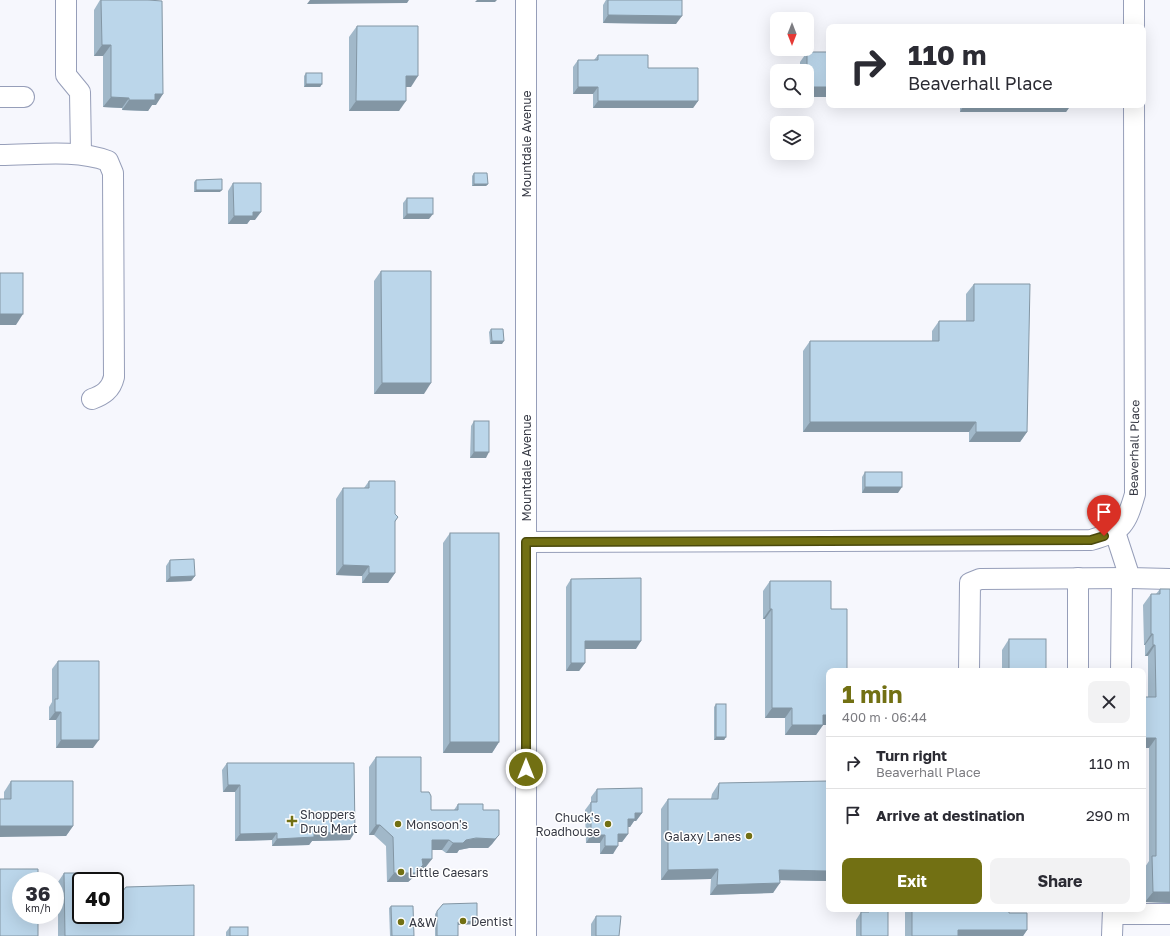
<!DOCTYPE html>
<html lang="en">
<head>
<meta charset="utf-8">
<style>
	:root { --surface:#fff; --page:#f2f2f3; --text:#2b2b33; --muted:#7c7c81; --line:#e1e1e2; --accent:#727013 }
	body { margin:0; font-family:"Golos Text",sans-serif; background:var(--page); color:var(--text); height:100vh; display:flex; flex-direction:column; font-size:15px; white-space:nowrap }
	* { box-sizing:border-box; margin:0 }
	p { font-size:13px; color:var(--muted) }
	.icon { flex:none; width:22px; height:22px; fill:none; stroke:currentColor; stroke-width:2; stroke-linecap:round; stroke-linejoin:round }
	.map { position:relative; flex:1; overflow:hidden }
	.side { position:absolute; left:826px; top:668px; width:320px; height:244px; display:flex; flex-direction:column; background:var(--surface); border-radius:8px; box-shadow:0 4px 16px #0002 }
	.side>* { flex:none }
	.hud { position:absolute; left:826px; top:24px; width:320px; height:84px; border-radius:8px; box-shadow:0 4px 16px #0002; background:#fff; color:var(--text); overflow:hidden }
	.needle { width:26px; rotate:180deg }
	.controls { position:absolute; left:770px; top:12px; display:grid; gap:8px }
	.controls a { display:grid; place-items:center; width:44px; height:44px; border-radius:8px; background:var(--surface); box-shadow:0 4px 16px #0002; font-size:20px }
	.speed { position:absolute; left:12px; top:872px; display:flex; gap:8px; font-size:20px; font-weight:700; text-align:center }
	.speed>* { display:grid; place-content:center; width:52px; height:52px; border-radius:50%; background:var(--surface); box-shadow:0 4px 16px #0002; line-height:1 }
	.speed small { font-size:10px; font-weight:400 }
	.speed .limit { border:2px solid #111; border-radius:6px; background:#fff; color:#111 }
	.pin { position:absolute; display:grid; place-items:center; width:34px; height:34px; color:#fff; margin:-41px -17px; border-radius:50% 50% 50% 0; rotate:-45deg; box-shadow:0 0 4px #0007 }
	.pin .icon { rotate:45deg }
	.me { position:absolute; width:44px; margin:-22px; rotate:0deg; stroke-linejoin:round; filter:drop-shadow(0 0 3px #0008) }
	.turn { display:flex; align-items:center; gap:14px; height:84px; padding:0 16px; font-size:18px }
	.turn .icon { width:52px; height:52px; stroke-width:2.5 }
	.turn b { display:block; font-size:28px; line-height:34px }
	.round { display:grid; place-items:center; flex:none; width:42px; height:42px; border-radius:8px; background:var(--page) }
	.head { display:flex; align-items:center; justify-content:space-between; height:68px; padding:0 16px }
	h1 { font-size:24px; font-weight:700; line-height:30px; color:var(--accent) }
	.cta { display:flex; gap:8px; margin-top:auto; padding:8px 16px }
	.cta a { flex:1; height:46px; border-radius:8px; background:var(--accent); color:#fff; font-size:16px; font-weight:700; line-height:46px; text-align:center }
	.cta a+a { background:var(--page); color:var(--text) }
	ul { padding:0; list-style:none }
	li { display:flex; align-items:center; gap:12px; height:52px; padding:0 16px; border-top:1px solid var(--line) }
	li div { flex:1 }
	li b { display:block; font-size:15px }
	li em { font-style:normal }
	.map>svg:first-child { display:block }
</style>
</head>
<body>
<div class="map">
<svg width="1170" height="936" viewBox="0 0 1170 936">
	<rect width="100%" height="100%" fill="#f6f7fd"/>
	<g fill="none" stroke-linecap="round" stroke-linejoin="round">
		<g stroke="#969eb9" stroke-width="22">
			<g id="minor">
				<path d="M 66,0 L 66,75 L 80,92 L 81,154"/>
				<path d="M 1134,0 L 1134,27"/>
				<path d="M 0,97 L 24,97"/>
				<path d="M 0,155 C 35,155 75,149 108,161 L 113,173 L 114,377 C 111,390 103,395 92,399"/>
				<path d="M 1115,532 L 1130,578 L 1170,579"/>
				<path d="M 526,542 L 1091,540 C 1123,531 1126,525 1135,494 L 1134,105"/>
				<path d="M 1078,578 L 1078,671"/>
				<path d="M 969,671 L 970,583 L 980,579 L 1130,578"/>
				<path d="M 1121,671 L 1122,579"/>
				<path d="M 1113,914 L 1170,914"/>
				<path d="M 526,936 L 526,0"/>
				<path d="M 1112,936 L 1113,909"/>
			</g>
		</g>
		<use href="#minor" stroke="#fff" stroke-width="20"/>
	</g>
	<g fill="#a1b8c9">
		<path d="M 100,0 L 148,0 L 156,105 L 152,105 L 148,111 L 122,110 L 122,108 L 103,107 L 103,56 L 94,56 L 94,10 Z"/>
		<path d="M 606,0 L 682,0 L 676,24 L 603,23 L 603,5 Z"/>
		<path d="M 357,26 L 411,87 L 406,87 L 399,111 L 349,111 L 349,37 Z"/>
		<path d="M 807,52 L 829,52 L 829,97 L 807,97 L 807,71 L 800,71 L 800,62 Z"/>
		<path d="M 598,55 L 648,68 L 698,101 L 693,108 L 593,108 L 593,94 L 573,94 L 573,67 L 578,60 L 594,60 Z"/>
		<path d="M 306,73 L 322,84 L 320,87 L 304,87 L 304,76 Z"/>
		<path d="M 960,105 L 1071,105 L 1066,112 L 960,112 Z"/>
		<path d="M 474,173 L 488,184 L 486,186 L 472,186 L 472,176 Z"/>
		<path d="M 196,180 L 220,192 L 194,192 L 194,182 Z"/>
		<path d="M 233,183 L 255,220 L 250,220 L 247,224 L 228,224 L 228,191 Z"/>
		<path d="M 407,198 L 429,219 L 403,219 L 403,203 Z"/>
		<path d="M 381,271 L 424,394 L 374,394 L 374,281 Z"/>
		<path d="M 974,284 L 1027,432 L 1020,442 L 969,442 L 969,432 L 803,432 L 803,351 L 810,341 L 932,341 L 932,331 L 939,321 L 966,321 L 966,294 Z"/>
		<path d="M 491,329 L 502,344 L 490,344 L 489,332 Z"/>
		<path d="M 474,421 L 486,458 L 470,458 L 471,426 Z"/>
		<path d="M 865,472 L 898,493 L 862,493 L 862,477 Z"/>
		<path d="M 369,481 L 395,514 L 398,517 L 395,522 L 395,573 L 388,583 L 362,583 L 362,576 L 336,575 L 336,499 L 343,488 L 364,488 Z"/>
		<path d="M 450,533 L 499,742 L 492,753 L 443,753 L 443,543 Z"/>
		<path d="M 170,560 L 195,576 L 191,581 L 166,582 L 166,566 Z"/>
		<path d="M 571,579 L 636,649 L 585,649 L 585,663 L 579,671 L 566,671 L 566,587 Z"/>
		<path d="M 770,581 L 829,725 L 823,725 L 816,735 L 785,735 L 785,718 L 765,718 L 765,619 L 763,619 L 763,591 Z"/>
		<path d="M 1160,589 L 1170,903 L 1145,902 L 1145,867 L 1149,861 L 1149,748 L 1143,748 L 1148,697 L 1148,656 L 1145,656 L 1145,645 L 1144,645 L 1143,605 L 1151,594 L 1156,594 Z"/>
		<path d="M 1009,639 L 1046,671 L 1002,671 L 1002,650 Z"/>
		<path d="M 58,661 L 93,748 L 56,748 L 56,720 L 49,720 L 49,707 L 52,702 L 52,669 Z"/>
		<path d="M 716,704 L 726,737 L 724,740 L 714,740 L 714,707 Z"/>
		<path d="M 376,757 L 421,792 L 431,810 L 454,810 L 458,804 L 483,810 L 499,835 L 492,844 L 488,848 L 469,848 L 459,850 L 457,853 L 446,853 L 442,850 L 432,850 L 425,868 L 420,869 L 416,875 L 408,882 L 387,882 L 386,846 L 374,835 L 369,835 L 369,767 Z"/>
		<path d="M 227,763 L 350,840 L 312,841 L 309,845 L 272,846 L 272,840 L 235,841 L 235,792 L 223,792 L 222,770 Z"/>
		<path d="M 11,781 L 73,826 L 66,836 L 4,799 L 4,792 Z"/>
		<path d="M 719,783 L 827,881 L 780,880 L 773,893 L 710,895 L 711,879 L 661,880 L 661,809 L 668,799 L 711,799 L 712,794 Z"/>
		<path d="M 597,789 L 642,813 L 636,821 L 634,821 L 630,827 L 628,827 L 628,834 L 622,842 L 618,842 L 613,854 L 600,854 L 600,843 L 586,843 L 585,810 L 591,802 L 591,797 Z"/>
		<path d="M 64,873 L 81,915 L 194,936 L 58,936 L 58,882 Z"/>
		<path d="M 443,904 L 477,921 L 475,924 L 458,925 L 458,936 L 435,936 L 435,914 Z"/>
		<path d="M 391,906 L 414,936 L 390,936 L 389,908 Z"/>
		<path d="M 864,909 L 888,909 L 888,936 L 856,936 L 856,920 L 861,912 L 864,912 Z"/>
		<path d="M 905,909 L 1009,909 L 1009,913 L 1027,930 L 1023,936 L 905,936 Z"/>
		<path d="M 596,916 L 619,936 L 591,936 L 591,924 Z"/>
		<path d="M 230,927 L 248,936 L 226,936 L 226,932 Z"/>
	</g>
	<g fill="#8396a4">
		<path d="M 310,0 L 409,0 L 407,3 L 307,4 Z"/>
		<path d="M 477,0 L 497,0 L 495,2 L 475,2 Z"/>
		<path d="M 608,15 L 682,16 L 676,24 L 603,23 Z"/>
		<path d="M 102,45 L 111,45 L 103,56 L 94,56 Z"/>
		<path d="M 406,76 L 418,76 L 411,87 L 399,87 Z"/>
		<path d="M 306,84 L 322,84 L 320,87 L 304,87 Z"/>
		<path d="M 578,87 L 598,87 L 593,94 L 573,94 Z"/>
		<rect x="807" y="87" width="22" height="10"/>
		<path d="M 155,94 L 163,94 L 156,105 L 152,105 L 148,111 L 122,110 L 129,100 Z"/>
		<path d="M 111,97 L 129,98 L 122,108 L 103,107 Z"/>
		<path d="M 356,101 L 406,101 L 399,111 L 349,111 Z"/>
		<path d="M 598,101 L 698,101 L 693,108 L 593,108 Z"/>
		<path d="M 964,105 L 1071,105 L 1066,112 L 960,112 Z"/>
		<path d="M 474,184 L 488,184 L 486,186 L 472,186 Z"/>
		<path d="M 196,190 L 222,190 L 220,192 L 194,192 Z"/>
		<path d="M 253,212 L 261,212 L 255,220 L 250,220 L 247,224 L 228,224 L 234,216 Z"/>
		<path d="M 407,214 L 433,214 L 429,219 L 403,219 Z"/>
		<path d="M 0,314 L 23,314 L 16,325 L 0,325 Z"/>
		<path d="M 492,341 L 504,341 L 502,344 L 490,344 Z"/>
		<path d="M 382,383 L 431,383 L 424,394 L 374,394 Z"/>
		<path d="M 810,422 L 976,422 L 969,432 L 803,432 Z"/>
		<path d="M 976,432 L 1027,432 L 1020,442 L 969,442 Z"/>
		<path d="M 474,452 L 489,452 L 486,458 L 470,458 Z"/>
		<path d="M 865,487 L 902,487 L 898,493 L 862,493 Z"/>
		<path d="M 343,565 L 369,566 L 362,576 L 336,575 Z"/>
		<path d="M 369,573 L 395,573 L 388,583 L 362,583 Z"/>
		<path d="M 195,576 L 191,581 L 166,582 L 170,577 Z"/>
		<path d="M 770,609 L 772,609 L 765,619 L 763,619 Z"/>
		<path d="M 1151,634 L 1153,634 L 1145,645 L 1144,645 Z"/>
		<path d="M 585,641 L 641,641 L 636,649 L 579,649 Z"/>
		<path d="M 1153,645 L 1155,645 L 1148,656 L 1145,656 Z"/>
		<path d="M 571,663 L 585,663 L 579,671 L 566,671 Z"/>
		<path d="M 772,708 L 792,708 L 785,718 L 765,718 Z"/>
		<path d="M 55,712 L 61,712 L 56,720 L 49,720 Z"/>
		<path d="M 823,715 L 829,715 L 829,725 L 823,725 L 816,735 L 785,735 L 792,725 Z"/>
		<path d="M 716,737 L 726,737 L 724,740 L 714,740 Z"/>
		<path d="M 1143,738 L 1156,738 L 1149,748 L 1143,748 Z"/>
		<path d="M 61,740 L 99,740 L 93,748 L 56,748 Z"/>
		<path d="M 450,742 L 499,742 L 492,753 L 443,753 Z"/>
		<path d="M 228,785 L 240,785 L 235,792 L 223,792 Z"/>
		<path d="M 635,813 L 642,813 L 636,821 L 634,821 L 630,827 L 622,827 L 628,819 Z"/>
		<path d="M 376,825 L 380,825 L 374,835 L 369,835 Z"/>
		<path d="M 0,826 L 73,826 L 66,836 L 0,837 Z"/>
		<path d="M 355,832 L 350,840 L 312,841 L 309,845 L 272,846 L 277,839 L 314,833 Z"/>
		<path d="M 277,833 L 272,840 L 235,841 L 240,834 Z"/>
		<path d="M 618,834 L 628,834 L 622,842 L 612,842 Z"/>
		<path d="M 499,835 L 492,844 L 488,848 L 469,848 L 459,850 L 457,853 L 446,853 L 453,843 L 466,840 Z"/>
		<path d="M 591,835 L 605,835 L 600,843 L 586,843 Z"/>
		<path d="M 432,840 L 449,840 L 442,850 L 425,850 Z"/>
		<path d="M 605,846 L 618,846 L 613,854 L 600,854 Z"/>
		<path d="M 422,859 L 432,859 L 425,868 L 420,869 L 416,875 L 408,882 L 387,882 L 394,873 Z"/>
		<path d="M 718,869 L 711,879 L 661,880 L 668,870 Z"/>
		<path d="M 779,870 L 829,871 L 829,879 L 827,881 L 772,880 Z"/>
		<path d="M 780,883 L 773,893 L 710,895 L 717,885 Z"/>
		<path d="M 1153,892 L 1170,892 L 1170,903 L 1145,902 Z"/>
		<path d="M 477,921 L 475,924 L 456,925 L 458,922 Z"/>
		<path d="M 958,930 L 1027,930 L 1023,936 L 953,936 Z"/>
	</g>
	<g fill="#bbd6ea" stroke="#8396a4">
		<path d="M 101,0 L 148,0 L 162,1 L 163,94 L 155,94 L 155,100 L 129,100 L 129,98 L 111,97 L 111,45 L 102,45 Z"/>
		<path d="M 608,0 L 682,0 L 682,16 L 608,15 Z"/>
		<path d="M 357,26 L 418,26 L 418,76 L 406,76 L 406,101 L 356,101 Z"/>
		<rect x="807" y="52" width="22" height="35"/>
		<path d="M 598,55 L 648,55 L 648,68 L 698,68 L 698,101 L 598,101 L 598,87 L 578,87 L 578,60 L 598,60 Z"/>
		<rect x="306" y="73" width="16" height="11"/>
		<path d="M 474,173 L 487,173 L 488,184 L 474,184 Z"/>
		<path d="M 222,179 L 222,190 L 196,190 L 196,180 Z"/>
		<path d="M 233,183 L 261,183 L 261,212 L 253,212 L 253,216 L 234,216 Z"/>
		<rect x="407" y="198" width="26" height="16"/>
		<path d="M 381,271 L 431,271 L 431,383 L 382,383 Z"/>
		<rect x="0" y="273" width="23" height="41"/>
		<path d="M 974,284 L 1030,284 L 1027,432 L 976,432 L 976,422 L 810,422 L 810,341 L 939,341 L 939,321 L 974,321 Z"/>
		<path d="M 491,329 L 503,329 L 504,341 L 492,341 Z"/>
		<rect x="474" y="421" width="15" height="31"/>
		<rect x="865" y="472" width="37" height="15"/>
		<path d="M 369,481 L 395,481 L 395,514 L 398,517 L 395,521 L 395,573 L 369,573 L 369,566 L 343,565 L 343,488 L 369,488 Z"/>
		<rect x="450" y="533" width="49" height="209"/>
		<path d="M 194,559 L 195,576 L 170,577 L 170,560 Z"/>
		<path d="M 641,578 L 641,641 L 585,641 L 585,663 L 571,663 L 571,579 Z"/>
		<path d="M 770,581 L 831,581 L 831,609 L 847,609 L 847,671 L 829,671 L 829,715 L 823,715 L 823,725 L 792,725 L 792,708 L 772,708 L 772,609 L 770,609 Z"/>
		<path d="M 1160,589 L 1170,589 L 1170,892 L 1153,892 L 1152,856 L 1156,856 L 1156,738 L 1143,738 L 1143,697 L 1156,697 L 1155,645 L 1153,645 L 1153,634 L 1151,634 L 1151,594 L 1160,594 Z"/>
		<rect x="1009" y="639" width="37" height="32"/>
		<path d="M 58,661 L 99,661 L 99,740 L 61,740 L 61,712 L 55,712 L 55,699 L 58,699 Z"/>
		<rect x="716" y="704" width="10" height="33"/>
		<path d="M 376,757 L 421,757 L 421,792 L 429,792 L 431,796 L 431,810 L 458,810 L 458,804 L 483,804 L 483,810 L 499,810 L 499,835 L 495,839 L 476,838 L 466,840 L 463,843 L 453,843 L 449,840 L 432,840 L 432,859 L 422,859 L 423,865 L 415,873 L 394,873 L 393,837 L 380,825 L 376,825 Z"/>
		<path d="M 227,763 L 354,763 L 355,832 L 314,833 L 314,837 L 277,839 L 277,833 L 240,834 L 240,785 L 228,785 Z"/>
		<path d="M 11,781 L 73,781 L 73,826 L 0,826 L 0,799 L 11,799 Z"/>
		<path d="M 829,781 L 829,871 L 779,870 L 780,883 L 717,885 L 718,869 L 668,870 L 668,799 L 718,799 L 719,783 Z"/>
		<path d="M 642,788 L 642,813 L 635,813 L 635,819 L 628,819 L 628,834 L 618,834 L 618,846 L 605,846 L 605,835 L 591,835 L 591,802 L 597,802 L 597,789 Z"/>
		<path d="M 0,869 L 38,869 L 38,881 L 21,881 L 21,915 L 38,915 L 38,936 L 0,936 Z"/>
		<path d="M 64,873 L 110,873 L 110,881 L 81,881 L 81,915 L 115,915 L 115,901 L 126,887 L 194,885 L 194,936 L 65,936 Z"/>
		<path d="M 477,903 L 477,921 L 458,922 L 458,936 L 437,936 L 437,911 L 443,904 Z"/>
		<path d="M 391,906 L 413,906 L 414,936 L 392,936 Z"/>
		<path d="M 869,909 L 888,909 L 888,936 L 861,936 L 861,912 L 869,912 Z"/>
		<path d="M 912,909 L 1009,909 L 1009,913 L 1027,913 L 1027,930 L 958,930 L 958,936 L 912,936 Z"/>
		<path d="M 596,916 L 621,916 L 619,936 L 596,936 Z"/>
		<rect x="230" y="927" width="18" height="9"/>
	</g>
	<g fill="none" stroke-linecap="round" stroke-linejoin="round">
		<g stroke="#4a490c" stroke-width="10">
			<path id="route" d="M 526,769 L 526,542 L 1091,540 L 1104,536"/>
		</g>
		<use href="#route" stroke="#727013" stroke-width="7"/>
	</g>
	<g fill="#727013" stroke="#fff" stroke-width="1.5">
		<path d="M290 815h4v4h4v4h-4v4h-4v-4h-4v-4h4z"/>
		<circle cx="398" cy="824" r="4"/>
		<circle cx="608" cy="824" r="4"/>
		<circle cx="749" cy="836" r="4"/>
		<circle cx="401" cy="872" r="4"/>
		<circle cx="463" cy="921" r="4"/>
		<circle cx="401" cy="922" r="4"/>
	</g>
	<g text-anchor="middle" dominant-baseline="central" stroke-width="3" stroke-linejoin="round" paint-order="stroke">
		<g font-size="12" fill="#373a45" stroke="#fff">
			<text transform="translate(526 144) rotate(-90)">Mountdale Avenue</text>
			<text transform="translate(1134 448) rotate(-89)">Beaverhall Place</text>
			<text transform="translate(526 468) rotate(-90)">Mountdale Avenue</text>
		</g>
		<g font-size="12" fill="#373a45" stroke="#fff" text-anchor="start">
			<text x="300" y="814">Shoppers<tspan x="300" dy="14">Drug Mart</tspan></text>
			<text x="600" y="817" text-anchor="end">Chuck's<tspan x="600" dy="14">Roadhouse</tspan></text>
			<text x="406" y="824">Monsoon's</text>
			<text x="741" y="836" text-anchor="end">Galaxy Lanes</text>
			<text x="409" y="872">Little Caesars</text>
			<text x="471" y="921">Dentist</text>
			<text x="409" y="922">A&amp;W</text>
		</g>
	</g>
</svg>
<div class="controls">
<a><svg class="needle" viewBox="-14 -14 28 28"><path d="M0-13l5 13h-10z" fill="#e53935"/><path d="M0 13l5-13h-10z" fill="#7c7c81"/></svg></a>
<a><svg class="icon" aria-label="search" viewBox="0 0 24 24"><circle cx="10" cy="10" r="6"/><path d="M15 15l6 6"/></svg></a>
<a><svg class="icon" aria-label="layers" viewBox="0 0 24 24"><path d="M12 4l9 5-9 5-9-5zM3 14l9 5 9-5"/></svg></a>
</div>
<div class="speed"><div>36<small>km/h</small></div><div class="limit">40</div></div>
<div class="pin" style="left:1104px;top:536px;background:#d93025"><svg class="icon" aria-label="arrive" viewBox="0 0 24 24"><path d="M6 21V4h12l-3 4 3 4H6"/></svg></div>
<svg class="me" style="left:526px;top:769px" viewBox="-20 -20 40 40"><circle r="17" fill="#727013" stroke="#fff" stroke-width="3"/><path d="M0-11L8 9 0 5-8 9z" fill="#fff"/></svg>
<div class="hud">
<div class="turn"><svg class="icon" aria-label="right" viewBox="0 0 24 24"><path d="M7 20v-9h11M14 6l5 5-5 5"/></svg><div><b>110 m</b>Beaverhall Place</div></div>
</div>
<section class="side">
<div class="head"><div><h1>1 min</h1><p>400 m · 06:44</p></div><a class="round"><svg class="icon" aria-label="close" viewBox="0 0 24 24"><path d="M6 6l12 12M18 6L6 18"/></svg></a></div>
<ul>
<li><svg class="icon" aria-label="right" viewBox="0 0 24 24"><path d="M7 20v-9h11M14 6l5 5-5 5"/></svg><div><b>Turn right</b><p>Beaverhall Place</p></div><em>110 m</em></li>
<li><svg class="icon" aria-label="arrive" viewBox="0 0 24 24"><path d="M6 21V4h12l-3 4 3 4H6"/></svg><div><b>Arrive at destination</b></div><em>290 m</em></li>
</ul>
<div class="cta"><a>Exit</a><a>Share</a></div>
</section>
</div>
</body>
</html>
